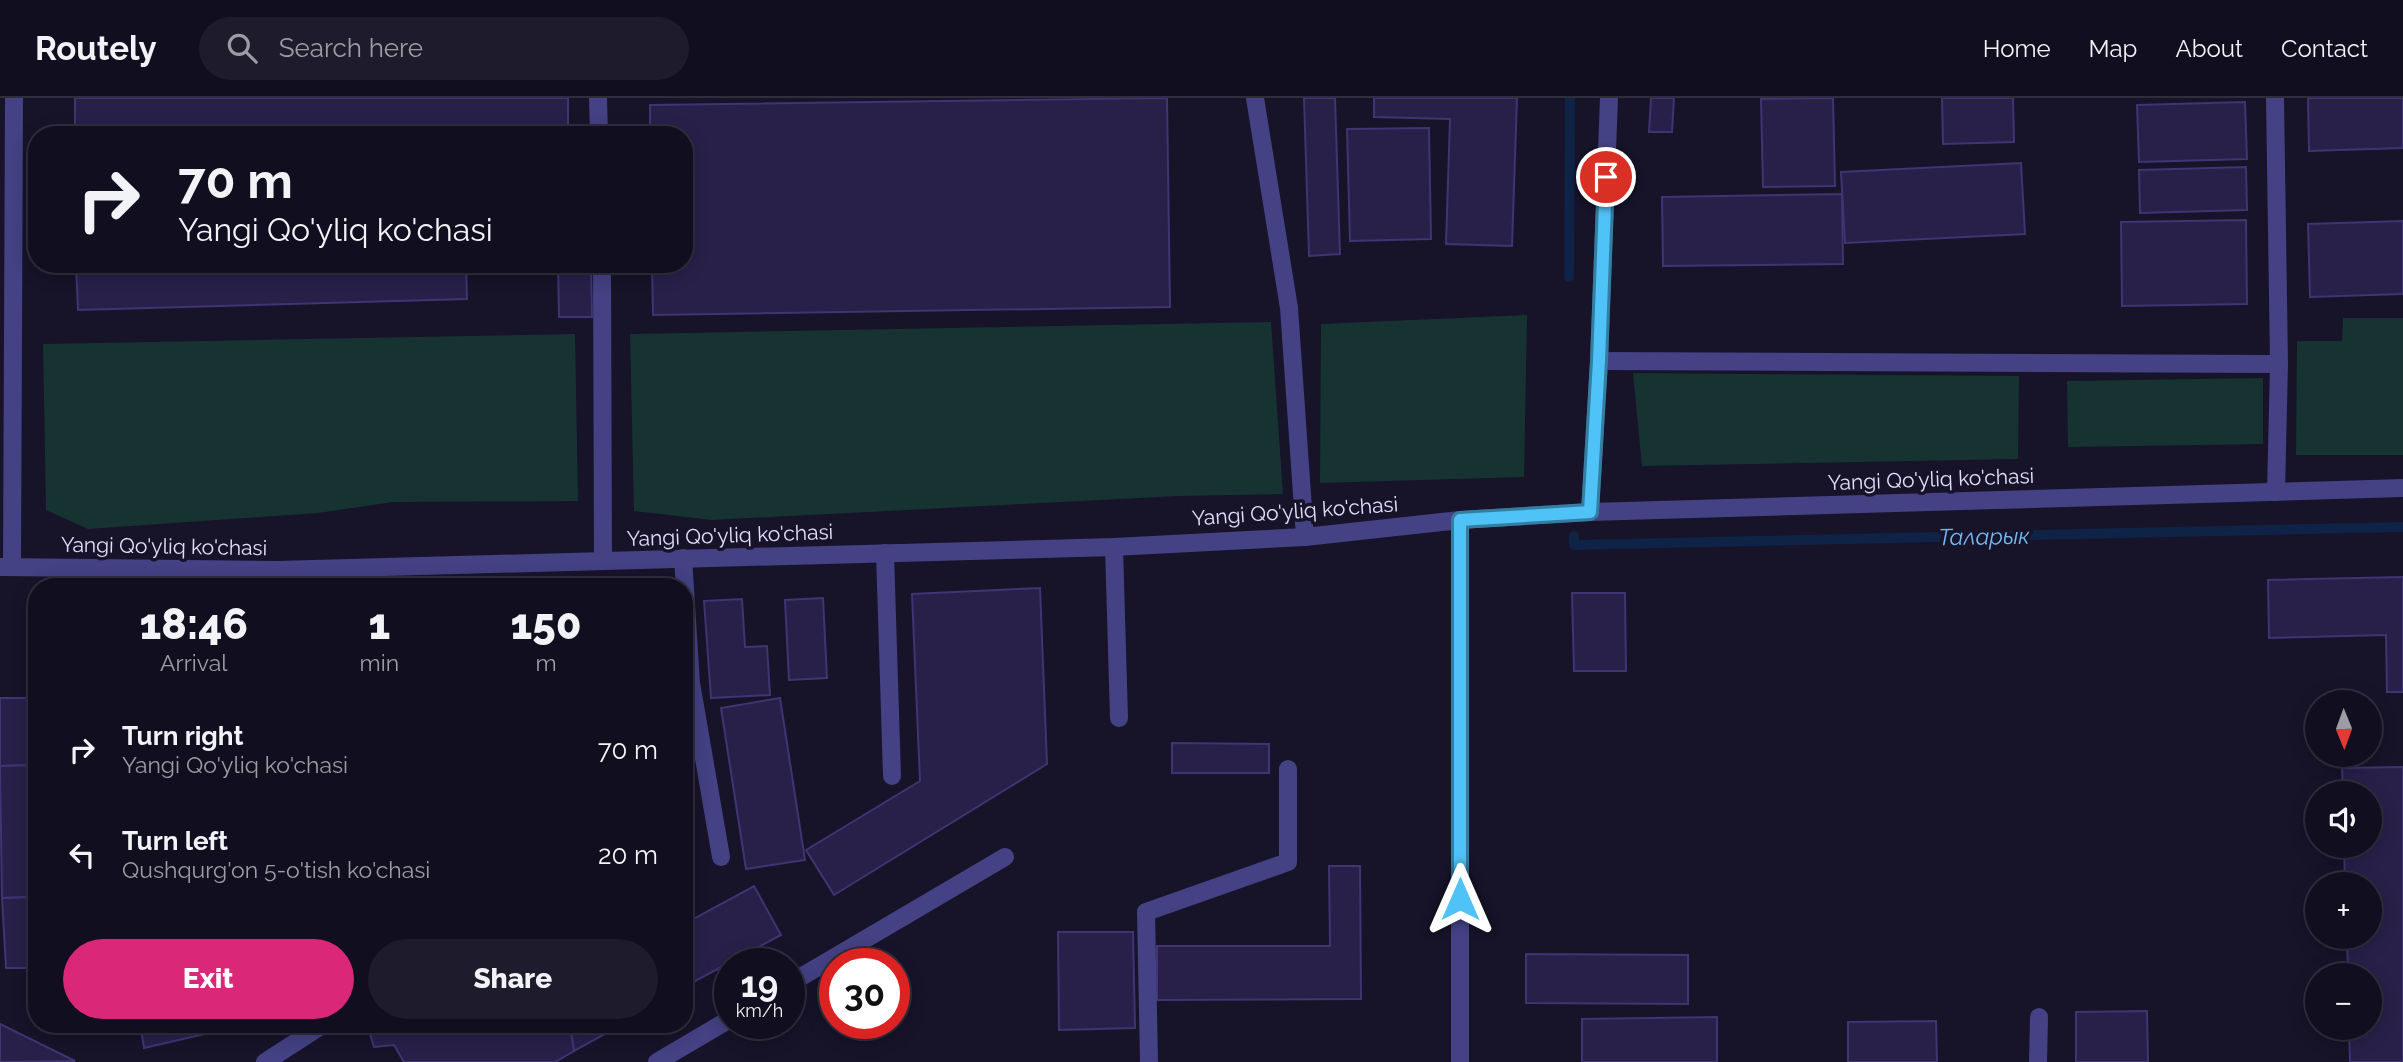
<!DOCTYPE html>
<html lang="en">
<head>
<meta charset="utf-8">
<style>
	:root { --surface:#110e1f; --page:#1e1c2c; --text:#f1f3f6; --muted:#9c9ca4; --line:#302e3d; --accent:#db2777 }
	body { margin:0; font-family:Raleway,sans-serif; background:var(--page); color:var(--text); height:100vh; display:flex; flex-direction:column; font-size:26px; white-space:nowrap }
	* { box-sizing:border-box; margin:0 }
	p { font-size:23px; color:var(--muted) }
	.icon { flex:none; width:38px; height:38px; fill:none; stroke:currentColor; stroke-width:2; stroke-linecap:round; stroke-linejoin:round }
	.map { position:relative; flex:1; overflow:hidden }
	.sheet { position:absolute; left:28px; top:480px; width:665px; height:455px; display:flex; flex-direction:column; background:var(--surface); border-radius:28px; box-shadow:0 4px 18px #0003,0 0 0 2px var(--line) }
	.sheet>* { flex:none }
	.hud { position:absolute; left:28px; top:28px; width:665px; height:147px; border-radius:28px; box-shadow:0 4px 18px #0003,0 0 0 2px var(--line); background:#110e1f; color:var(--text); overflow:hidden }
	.needle { width:46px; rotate:179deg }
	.fabs { position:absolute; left:2305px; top:592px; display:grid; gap:14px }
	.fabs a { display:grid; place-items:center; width:77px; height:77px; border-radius:50%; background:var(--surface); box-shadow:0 4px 18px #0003,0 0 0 2px var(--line); font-size:35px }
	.speed { position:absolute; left:714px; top:850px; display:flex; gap:14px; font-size:35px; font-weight:700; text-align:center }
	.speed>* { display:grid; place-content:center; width:91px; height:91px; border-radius:50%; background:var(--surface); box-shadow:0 4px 18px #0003,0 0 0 2px var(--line); line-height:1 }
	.speed small { font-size:18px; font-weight:400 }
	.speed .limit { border:10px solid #d22; background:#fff; color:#111 }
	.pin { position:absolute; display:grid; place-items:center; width:60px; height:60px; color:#fff; margin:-30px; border:4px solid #fff; border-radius:50%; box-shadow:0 2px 7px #0007 }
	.me { position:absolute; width:77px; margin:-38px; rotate:0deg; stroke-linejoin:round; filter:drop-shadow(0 0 5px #0008) }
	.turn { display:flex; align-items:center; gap:24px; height:147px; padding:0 35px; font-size:32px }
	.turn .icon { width:91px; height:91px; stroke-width:2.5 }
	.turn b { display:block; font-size:49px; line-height:60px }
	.eta { display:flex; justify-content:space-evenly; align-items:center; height:119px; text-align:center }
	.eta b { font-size:42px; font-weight:800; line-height:49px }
	.button { display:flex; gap:14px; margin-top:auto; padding:14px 35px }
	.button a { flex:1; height:80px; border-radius:42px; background:var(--accent); color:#fff; font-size:28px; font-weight:800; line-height:80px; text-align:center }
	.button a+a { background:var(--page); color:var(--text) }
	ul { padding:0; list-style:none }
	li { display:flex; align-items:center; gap:21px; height:105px; padding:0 35px }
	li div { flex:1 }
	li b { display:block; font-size:26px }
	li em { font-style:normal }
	header { display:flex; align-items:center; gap:42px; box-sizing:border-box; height:98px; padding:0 35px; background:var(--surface); border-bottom:2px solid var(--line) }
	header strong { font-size:33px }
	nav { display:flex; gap:38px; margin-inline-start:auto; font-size:24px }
	.search { width:490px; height:63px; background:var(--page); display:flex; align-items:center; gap:18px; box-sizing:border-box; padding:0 24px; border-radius:38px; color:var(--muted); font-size:26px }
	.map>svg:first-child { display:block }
</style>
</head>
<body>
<header>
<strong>Routely</strong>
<div class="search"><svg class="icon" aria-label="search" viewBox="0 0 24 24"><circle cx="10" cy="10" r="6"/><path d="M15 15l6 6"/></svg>Search here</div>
<nav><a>Home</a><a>Map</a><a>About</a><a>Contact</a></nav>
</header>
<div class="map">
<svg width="2403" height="964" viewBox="0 0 2403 964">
	<rect width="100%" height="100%" fill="#171329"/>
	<g fill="#163332">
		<path d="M 1527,217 L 1524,379 L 1320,385 L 1321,226 Z"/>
		<path d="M 2343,220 L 2403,220 L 2403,357 L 2296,357 L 2297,243 L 2342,243 Z"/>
		<path d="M 1271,224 L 1283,396 L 1178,398 L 712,422 L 634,413 L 630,236 Z"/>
		<path d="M 575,236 L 578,403 L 393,404 L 318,415 L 88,431 L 46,412 L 43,246 Z"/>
		<path d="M 1633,275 L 2019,278 L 2018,361 L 1642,368 Z"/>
		<path d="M 2263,280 L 2263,346 L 2068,349 L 2067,283 Z"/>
	</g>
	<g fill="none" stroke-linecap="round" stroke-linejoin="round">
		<g stroke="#0f2346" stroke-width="10">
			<path d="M 1569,179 L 1570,0"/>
			<path d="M 1574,438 L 1574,447 L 2403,429"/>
		</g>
	</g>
	<g fill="#282049" stroke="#403473" stroke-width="2">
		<path d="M 75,0 L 568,0 L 568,27 L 75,33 Z"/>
		<path d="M 1167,0 L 1170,209 L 653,217 L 652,166 L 684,166 L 684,37 L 650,37 L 650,7 Z"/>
		<path d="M 1304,0 L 1335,0 L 1340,156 L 1309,158 Z"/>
		<path d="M 1374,0 L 1517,0 L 1512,148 L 1446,146 L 1450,21 L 1374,19 Z"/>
		<path d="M 1651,0 L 1674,0 L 1672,34 L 1649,34 Z"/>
		<path d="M 1833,0 L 1835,88 L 1763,89 L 1761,1 Z"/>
		<path d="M 1942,0 L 2013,0 L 2014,44 L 1943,46 Z"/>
		<path d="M 2308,0 L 2403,0 L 2403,50 L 2309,53 Z"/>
		<path d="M 2245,4 L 2247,61 L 2139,64 L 2137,7 Z"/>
		<path d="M 1429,30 L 1431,141 L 1350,143 L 1347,31 Z"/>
		<path d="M 2021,65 L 2025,136 L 1845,145 L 1841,74 Z"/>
		<path d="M 2246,69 L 2247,112 L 2140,115 L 2139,72 Z"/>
		<path d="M 1842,96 L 1843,166 L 1663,168 L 1662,99 Z"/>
		<path d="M 2246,122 L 2247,206 L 2122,208 L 2121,124 Z"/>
		<path d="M 2403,123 L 2403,196 L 2310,199 L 2308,126 Z"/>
		<path d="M 76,166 L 466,166 L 467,201 L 78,212 Z"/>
		<path d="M 558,166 L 591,166 L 592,219 L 559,219 Z"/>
		<path d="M 2403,479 L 2403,594 L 2387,594 L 2386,537 L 2269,540 L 2268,482 Z"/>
		<path d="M 1040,490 L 1047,666 L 834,797 L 806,752 L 920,683 L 912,496 Z"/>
		<path d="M 1572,495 L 1625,495 L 1626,573 L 1574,573 Z"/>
		<path d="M 823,500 L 827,580 L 789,582 L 785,502 Z"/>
		<path d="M 742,501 L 745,549 L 767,548 L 770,597 L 711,600 L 704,503 Z"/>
		<path d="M 0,600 L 37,600 L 37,667 L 0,668 Z"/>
		<path d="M 780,600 L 805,762 L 746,771 L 721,610 Z"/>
		<path d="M 1172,645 L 1269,646 L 1269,675 L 1172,675 Z"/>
		<path d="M 37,667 L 37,799 L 2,800 L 0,668 Z"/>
		<path d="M 2403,669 L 2403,964 L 2350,964 L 2349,929 L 2370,929 L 2370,877 L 2348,877 L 2347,838 L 2370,838 L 2370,786 L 2345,786 L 2344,747 L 2370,747 L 2370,695 L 2343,695 L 2342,670 Z"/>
		<path d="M 1329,768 L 1360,768 L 1361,901 L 1157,902 L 1157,848 L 1330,848 Z"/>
		<path d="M 754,788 L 781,837 L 684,889 L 684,826 Z"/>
		<path d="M 37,799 L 37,870 L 6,870 L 2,800 Z"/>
		<path d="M 1058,834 L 1133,834 L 1135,930 L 1059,932 Z"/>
		<path d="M 1526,856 L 1688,857 L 1688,906 L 1526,905 Z"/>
		<path d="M 2147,913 L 2148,964 L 2076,964 L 2076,914 Z"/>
		<path d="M 1717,919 L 1717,964 L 1582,964 L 1582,921 Z"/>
		<path d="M 1936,923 L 1937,964 L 1848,964 L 1848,924 Z"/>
		<path d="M 0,926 L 75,963 L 0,964 Z"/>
		<path d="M 140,926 L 207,926 L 209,935 L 144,950 Z"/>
		<path d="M 367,926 L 570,926 L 574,953 L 555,964 L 404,964 L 394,947 L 374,949 Z"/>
		<path d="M 570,926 L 623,926 L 574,953 Z"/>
	</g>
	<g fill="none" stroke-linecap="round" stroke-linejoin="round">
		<g stroke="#444184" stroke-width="18">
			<path d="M 598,0 L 599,37"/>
			<path d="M 1255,0 L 1289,210 L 1305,439"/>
			<path d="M 602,166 L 603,463"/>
			<path d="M 1599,263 L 2279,266"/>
			<path d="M 1114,449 L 1119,620"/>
			<path d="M 885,455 L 892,678"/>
			<path d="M 683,460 L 691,585 L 721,759"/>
			<path d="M 12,469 L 14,0"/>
			<path d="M 277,472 L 278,488"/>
			<path d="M 789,886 L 1005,759"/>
			<path d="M 265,964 L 324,926"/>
			<path d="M 657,964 L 730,921"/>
			<path d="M 1149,964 L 1146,814 L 1288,764 L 1288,671"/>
			<path d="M 2038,964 L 2039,919"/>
		</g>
		<g stroke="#444184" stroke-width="18">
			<path d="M 2275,0 L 2279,266 L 2276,394"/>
			<path d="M 1590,414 L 1599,263 L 1609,0"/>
			<path d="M 1460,964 L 1460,422"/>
		</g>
		<path stroke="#444184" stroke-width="18" d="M 0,469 L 277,472 L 1114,449 L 1305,439 L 1460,422 L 1590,414 L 2403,390"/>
	</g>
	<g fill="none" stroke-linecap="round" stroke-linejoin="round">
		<g stroke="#337fa1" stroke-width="18">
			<path id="route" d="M 1460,801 L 1460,422 L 1590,414 L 1599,263 L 1606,79"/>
		</g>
		<use href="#route" stroke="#4fc3f7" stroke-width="12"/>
	</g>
	<g text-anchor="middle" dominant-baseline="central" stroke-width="7" stroke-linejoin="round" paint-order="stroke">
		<g font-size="21" fill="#e1ddfd" stroke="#171329">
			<text transform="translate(1931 381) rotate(-2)">Yangi Qo'yliq ko'chasi</text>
			<text transform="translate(1295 413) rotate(-4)">Yangi Qo'yliq ko'chasi</text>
			<text transform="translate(730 437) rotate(-2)">Yangi Qo'yliq ko'chasi</text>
			<text transform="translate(164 448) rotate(1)">Yangi Qo'yliq ko'chasi</text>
		</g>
		<g font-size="23" font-style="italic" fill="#73b9f5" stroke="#171329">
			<text transform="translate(1984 438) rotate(-1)">Таларык</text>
		</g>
	</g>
</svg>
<div class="fabs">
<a><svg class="needle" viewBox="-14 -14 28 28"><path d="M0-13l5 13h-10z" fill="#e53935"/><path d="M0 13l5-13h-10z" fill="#9c9ca4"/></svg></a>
<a><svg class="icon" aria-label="sound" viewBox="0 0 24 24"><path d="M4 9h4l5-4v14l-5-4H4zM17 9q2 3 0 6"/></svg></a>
<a>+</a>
<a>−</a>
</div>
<div class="speed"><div>19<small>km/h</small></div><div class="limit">30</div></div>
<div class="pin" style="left:1606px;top:79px;background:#d93025"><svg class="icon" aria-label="arrive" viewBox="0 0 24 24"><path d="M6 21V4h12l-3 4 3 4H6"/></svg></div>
<svg class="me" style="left:1460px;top:801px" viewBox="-20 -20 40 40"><path d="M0-17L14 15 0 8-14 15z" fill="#4fc3f7" stroke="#fff" stroke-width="4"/></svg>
<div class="hud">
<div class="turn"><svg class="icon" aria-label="right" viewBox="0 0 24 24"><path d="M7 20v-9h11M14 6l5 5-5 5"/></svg><div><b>70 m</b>Yangi Qo'yliq ko'chasi</div></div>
</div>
<section class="sheet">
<div class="eta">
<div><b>18:46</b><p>Arrival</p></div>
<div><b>1</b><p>min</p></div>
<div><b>150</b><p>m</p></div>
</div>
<ul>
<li><svg class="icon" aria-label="right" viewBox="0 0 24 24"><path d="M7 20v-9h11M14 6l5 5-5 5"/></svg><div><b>Turn right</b><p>Yangi Qo'yliq ko'chasi</p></div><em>70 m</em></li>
<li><svg class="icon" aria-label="left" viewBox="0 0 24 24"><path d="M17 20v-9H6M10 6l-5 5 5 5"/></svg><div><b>Turn left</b><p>Qushqurg'on 5-o'tish ko'chasi</p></div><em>20 m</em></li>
</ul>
<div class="button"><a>Exit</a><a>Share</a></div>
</section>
</div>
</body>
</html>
